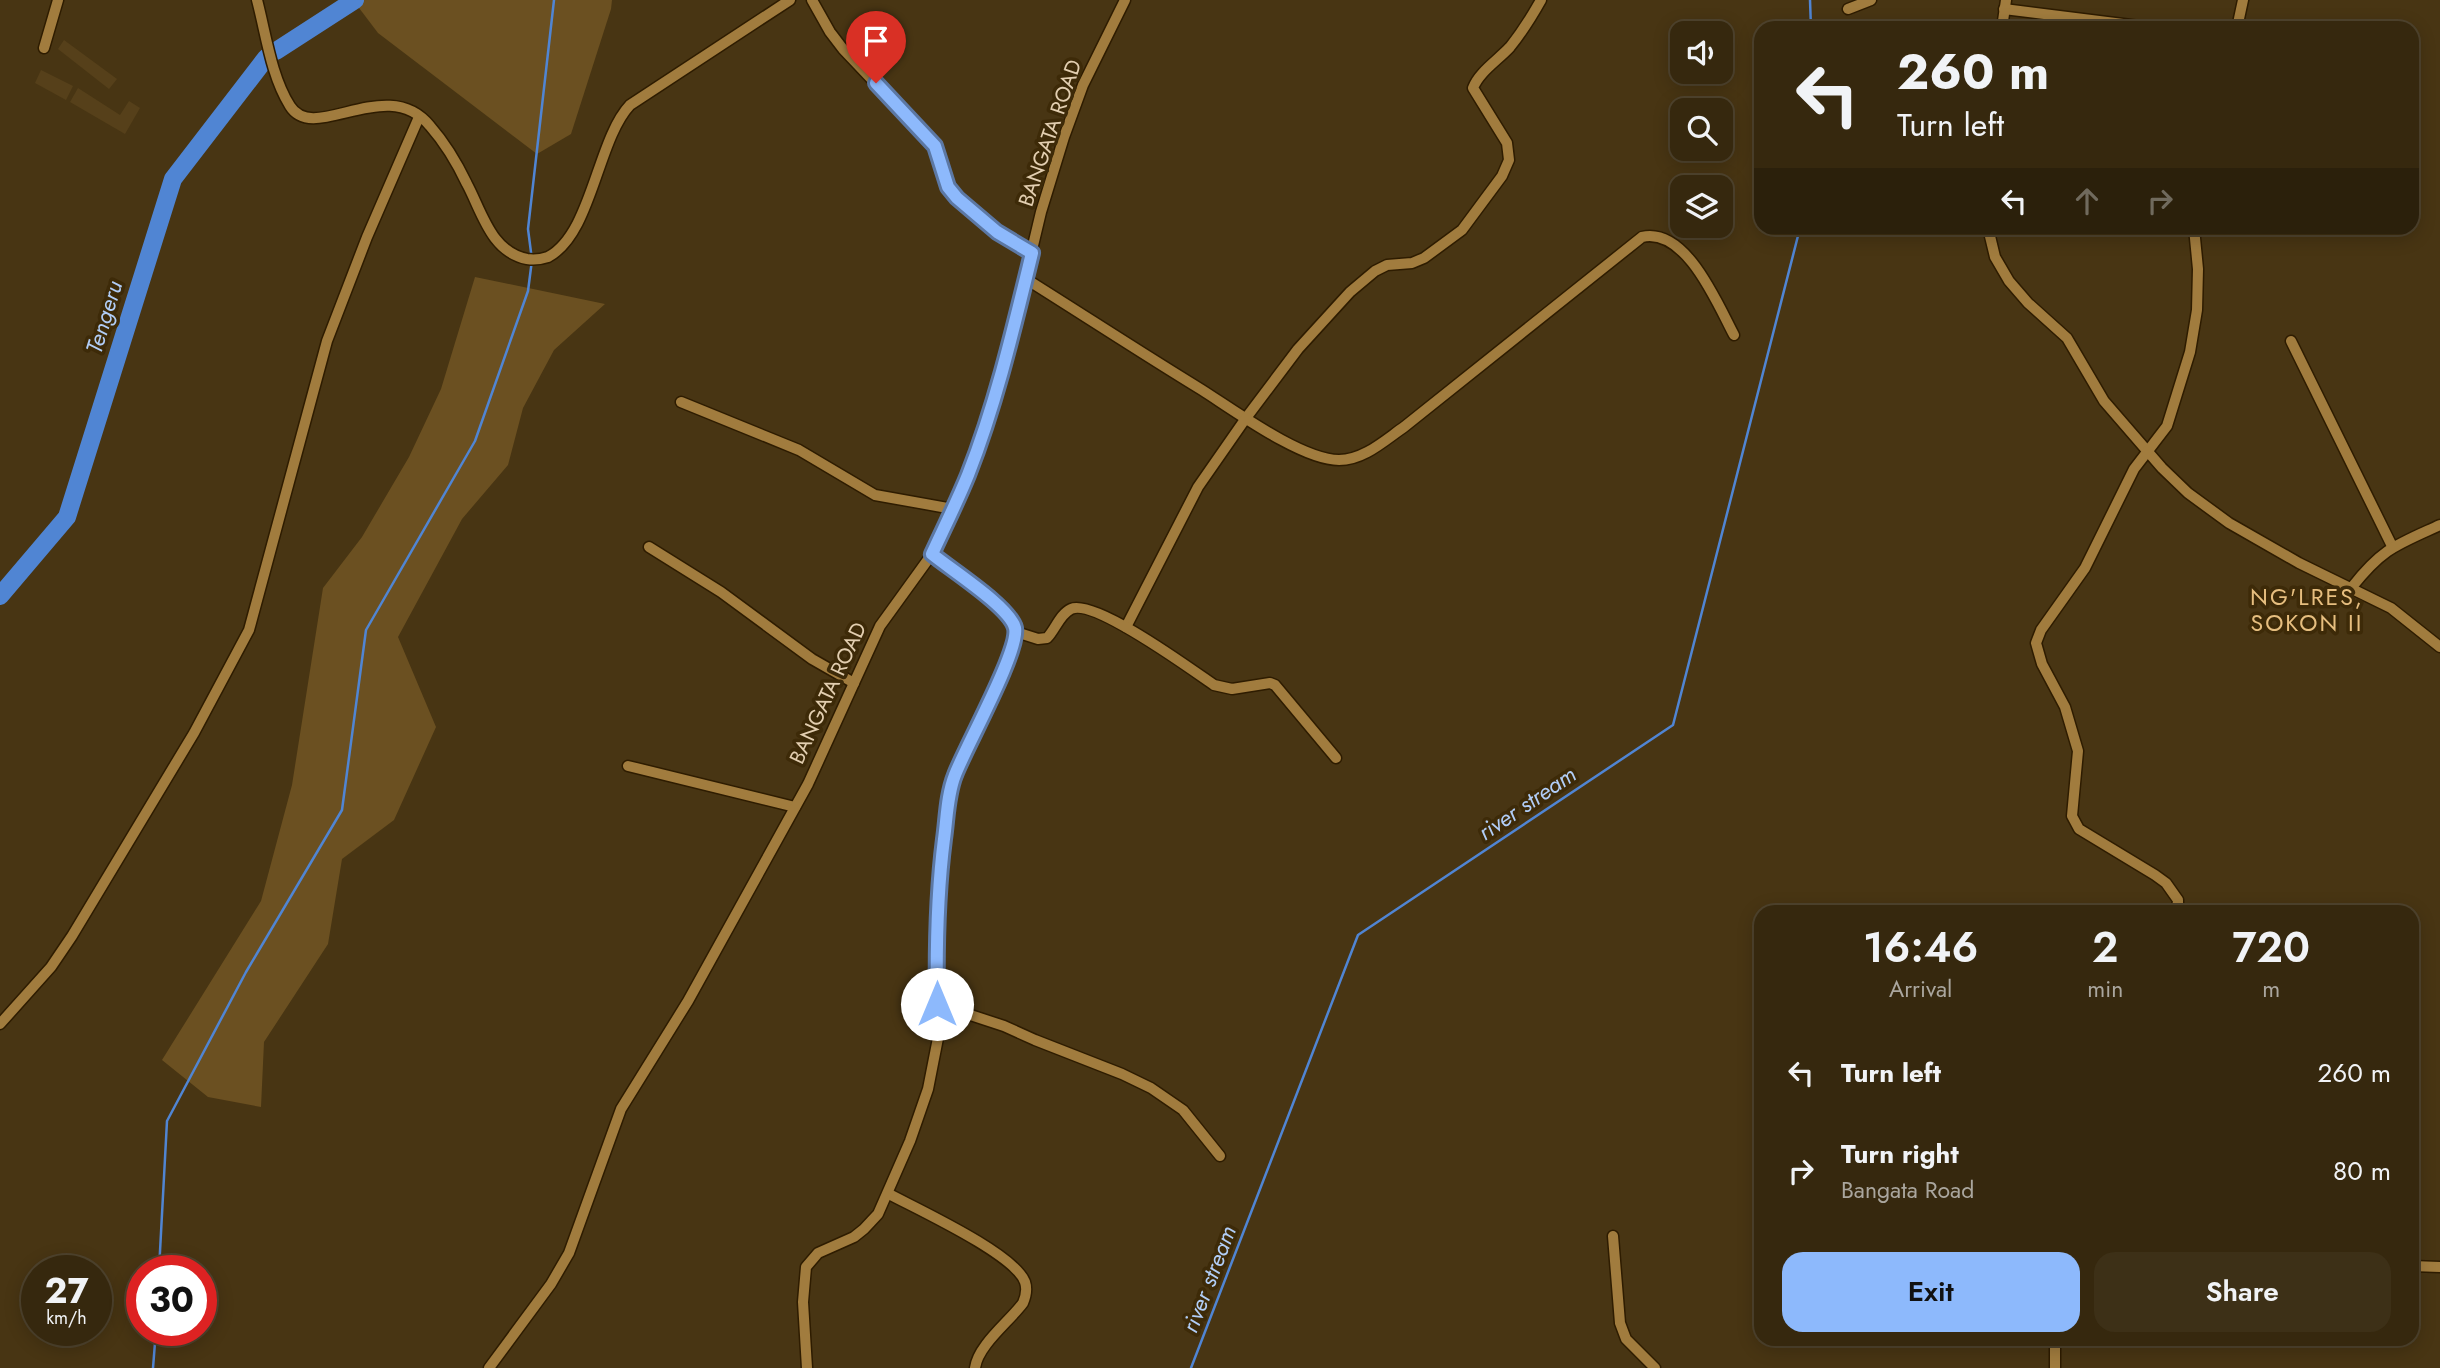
<!DOCTYPE html>
<html lang="en">
<head>
<meta charset="utf-8">
<style>
	:root { --surface:#36280e; --page:#3d3017; --text:#f1f3f6; --muted:#aaa69e; --line:#50442e; --accent:#8db9fc }
	body { margin:0; font-family:Jost,sans-serif; background:var(--page); color:var(--text); height:100vh; display:flex; flex-direction:column; font-size:26px; white-space:nowrap }
	* { box-sizing:border-box; margin:0 }
	p { font-size:23px; color:var(--muted) }
	.icon { flex:none; width:38px; height:38px; fill:none; stroke:currentColor; stroke-width:2; stroke-linecap:round; stroke-linejoin:round }
	.map { position:relative; flex:1; overflow:hidden }
	.panel { position:absolute; left:1754px; top:905px; width:665px; height:441px; display:flex; flex-direction:column; background:var(--surface); border-radius:21px; box-shadow:0 4px 18px #0003,0 0 0 2px var(--line) }
	.panel>* { flex:none }
	.banner { position:absolute; left:1754px; top:21px; width:665px; height:214px; border-radius:21px; box-shadow:0 4px 18px #0003,0 0 0 2px var(--line); background:#36280e; color:var(--text); overflow:hidden }
	.tools { position:absolute; left:1670px; top:21px; display:grid; gap:14px }
	.tools a { display:grid; place-items:center; width:63px; height:63px; border-radius:14px; background:var(--surface); box-shadow:0 4px 18px #0003,0 0 0 2px var(--line); font-size:35px }
	.speed { position:absolute; left:21px; top:1255px; display:flex; gap:14px; font-size:35px; font-weight:700; text-align:center }
	.speed>* { display:grid; place-content:center; width:91px; height:91px; border-radius:50%; background:var(--surface); box-shadow:0 4px 18px #0003,0 0 0 2px var(--line); line-height:1 }
	.speed small { font-size:18px; font-weight:400 }
	.speed .limit { border:10px solid #d22; background:#fff; color:#111 }
	.pin { position:absolute; display:grid; place-items:center; width:60px; height:60px; color:#fff; margin:-72px -30px; border-radius:50% 50% 50% 0; rotate:-45deg; box-shadow:0 0 7px #0007 }
	.pin .icon { rotate:45deg }
	.me { position:absolute; width:77px; margin:-38px; rotate:0deg; stroke-linejoin:round; filter:drop-shadow(0 0 5px #0008) }
	.turn { display:flex; align-items:center; gap:24px; height:147px; padding:0 28px; font-size:32px }
	.turn .icon { width:91px; height:91px; stroke-width:2.5 }
	.turn b { display:block; font-size:49px; line-height:60px }
	.lanes { display:flex; align-items:center; height:66px; padding:0 28px; background:#0003; justify-content:center; gap:35px; direction:ltr }
	.lanes .off { opacity:.35 }
	.eta { display:flex; justify-content:space-evenly; align-items:center; height:119px; text-align:center }
	.eta b { font-size:42px; font-weight:600; line-height:49px }
	.primary-button { display:flex; gap:14px; margin-top:auto; padding:14px 28px }
	.primary-button a { flex:1; height:80px; border-radius:21px; background:var(--accent); color:#111; font-size:28px; font-weight:600; line-height:80px; text-align:center }
	.primary-button a+a { background:var(--page); color:var(--text) }
	ul { padding:0; list-style:none }
	li { display:flex; align-items:center; gap:21px; height:98px; padding:0 28px }
	li div { flex:1 }
	li b { display:block; font-size:26px }
	li em { font-style:normal }
	.map>svg:first-child { display:block }
</style>
</head>
<body>
<div class="map">
<svg width="2440" height="1368" viewBox="0 0 2440 1368">
	<rect width="100%" height="100%" fill="#483513"/>
	<g fill="#56401a">
		<path d="M 64,40 L 117,79 L 109,89 L 58,49 Z"/>
		<path d="M 41,70 L 73,86 L 66,100 L 35,83 Z"/>
		<path d="M 78,88 L 120,115 L 129,101 L 140,108 L 125,134 L 70,102 Z"/>
	</g>
	<g fill="#6b5021">
		<path d="M 353,0 L 612,0 L 611,9 L 571,134 L 537,154 L 378,33 Z"/>
		<path d="M 475,277 L 605,304 L 554,350 L 523,408 L 508,465 L 462,519 L 398,637 L 436,727 L 394,820 L 342,859 L 328,944 L 264,1042 L 261,1107 L 208,1097 L 162,1060 L 261,901 L 292,785 L 323,588 L 362,537 L 409,457 L 441,389 Z"/>
	</g>
	<g fill="none" stroke-linecap="round" stroke-linejoin="round">
		<g stroke="#5085d3" stroke-width="2.5">
			<path d="M 1810,0 L 1811,28"/>
			<path d="M 159,1270 L 167,1121 L 246,972 L 342,810 L 366,630 L 475,441 L 528,291 L 532,260 L 528,229 L 554,0"/>
			<path d="M 153,1368 L 156,1330"/>
			<path d="M 1191,1368 L 1358,935 L 1673,725 L 1800,228"/>
		</g>
		<g stroke="#5085d3" stroke-width="18">
			<path d="M 276,51 L 355,0"/>
			<path d="M 0,596 L 67,517 L 173,179 L 266,58"/>
		</g>
		<g stroke="#2e1c00" stroke-width="13">
			<g id="minor">
				<path d="M 257,0 C 266,34 271,76 290,106 C 314,145 387,73 430,126 C 445,143 457,163 467,184 C 482,212 491,252 527,259 C 533,260 542,259 548,257 C 592,234 597,140 630,105 L 790,0"/>
				<path d="M 812,0 L 830,32 L 843,49 L 935,146 L 948,186 L 957,198 L 997,232 L 1032,252"/>
				<path d="M 1848,9 L 1871,0"/>
				<path d="M 2004,9 L 2155,28"/>
				<path d="M 2002,28 L 2006,0"/>
				<path d="M 2237,28 L 2243,0"/>
				<path d="M 44,48 L 58,0"/>
				<path d="M 1988,228 L 1995,257 L 2009,281 L 2028,303 L 2067,338 L 2104,401 L 2162,468 L 2188,493 L 2229,523 L 2299,563 L 2391,608 L 2440,647"/>
				<path d="M 1026,279 C 1085,316 1143,354 1202,390 C 1235,411 1302,460 1339,460 C 1364,460 1385,440 1404,427 L 1642,237 C 1686,227 1717,303 1734,335"/>
				<path d="M 2291,341 L 2392,546"/>
				<path d="M 681,402 L 799,450 L 875,495 L 953,509"/>
				<path d="M 649,547 L 721,592 L 812,659 L 854,683"/>
				<path d="M 2352,587 C 2383,548 2396,545 2440,525"/>
				<path d="M 1126,627 L 1198,487 L 1246,418 L 1298,349 L 1350,292 L 1375,271 L 1387,265 L 1412,263 L 1424,258 L 1462,230 L 1502,176 L 1509,160 L 1507,143 L 1473,88 C 1479,72 1498,60 1510,47 C 1522,32 1532,16 1541,0"/>
				<path d="M 1016,632 L 1038,639 L 1047,638 C 1055,630 1060,614 1071,609 C 1094,598 1192,670 1214,685 L 1232,689 L 1270,683 L 1275,685 L 1336,758"/>
				<path d="M 628,766 L 795,807"/>
				<path d="M 2174,912 L 2178,903 L 2178,900 L 2166,883 L 2155,875 L 2079,829 L 2072,816 L 2078,751 L 2065,707 L 2042,664 L 2036,643 L 2041,630 L 2085,568 L 2134,469 L 2167,426 L 2190,352 L 2197,310 L 2198,269 L 2194,228"/>
				<path d="M 937,1004 L 1004,1026 L 1035,1040 L 1122,1074 L 1151,1088 L 1183,1110 L 1220,1156"/>
				<path d="M 0,1024 L 51,967 L 72,936 L 194,733 L 249,630 L 327,341 L 367,237 L 419,117"/>
				<path d="M 889,1194 C 917,1209 1015,1254 1025,1282 C 1027,1288 1026,1296 1023,1303 C 1009,1322 978,1345 975,1368"/>
				<path d="M 1613,1236 L 1620,1323 L 1626,1339 L 1655,1368"/>
				<path d="M 2412,1266 L 2440,1267"/>
				<path d="M 2055,1339 L 2055,1368"/>
				<path d="M 489,1368 L 551,1284 L 569,1253 L 621,1109 L 688,1001 L 808,784 L 880,626 L 932,554 L 953,509 L 968,475 L 991,407 L 1015,321 L 1041,212 L 1064,137 L 1083,85 L 1125,0"/>
				<path d="M 807,1368 L 803,1302 L 806,1267 L 818,1253 L 854,1237 L 864,1229 L 878,1214 L 910,1141 L 928,1089 L 939,1033 L 937,1004 L 936,922 L 949,799 L 955,775 L 1013,646 L 1016,632 L 1015,625 L 1001,607 L 932,554"/>
			</g>
		</g>
		<use href="#minor" stroke="#a17c3e" stroke-width="10"/>
	</g>
	<g fill="none" stroke-linecap="round" stroke-linejoin="round">
		<g stroke="#5c78a4" stroke-width="18">
			<path id="route" d="M 876,83 L 935,146 L 948,187 L 957,198 L 997,232 L 1032,253 C 1014,327 996,404 968,475 C 957,502 944,528 932,554 C 950,569 1010,607 1015,628 C 1020,650 965,748 955,775 C 947,795 947,818 944,839 C 937,894 936,948 937,1004"/>
		</g>
		<use href="#route" stroke="#8db9fc" stroke-width="12"/>
	</g>
	<g text-anchor="middle" dominant-baseline="central" stroke-width="7" stroke-linejoin="round" paint-order="stroke">
		<g font-size="21" fill="#e2ceb0" stroke="#3d2a08">
			<text transform="translate(1050 133) rotate(-71)">BANGATA ROAD</text>
			<text transform="translate(828 693) rotate(-65)">BANGATA ROAD</text>
		</g>
		<g font-size="23" font-style="italic" fill="#b1cdf6" stroke="#3d2a08">
			<text transform="translate(104 317) rotate(-73)">Tengeru</text>
			<text transform="translate(1527 803) rotate(-34)">river stream</text>
			<text transform="translate(1209 1279) rotate(-69)">river stream</text>
		</g>
		<g font-size="23" letter-spacing="2" fill="#e6be7f" stroke="#3d2a08">
			<text x="2307" y="597">NG'LRES,<tspan x="2307" dy="26">SOKON II</tspan></text>
		</g>
	</g>
</svg>
<div class="tools">
<a><svg class="icon" aria-label="sound" viewBox="0 0 24 24"><path d="M4 9h4l5-4v14l-5-4H4zM17 9q2 3 0 6"/></svg></a>
<a><svg class="icon" aria-label="search" viewBox="0 0 24 24"><circle cx="10" cy="10" r="6"/><path d="M15 15l6 6"/></svg></a>
<a><svg class="icon" aria-label="layers" viewBox="0 0 24 24"><path d="M12 4l9 5-9 5-9-5zM3 14l9 5 9-5"/></svg></a>
</div>
<div class="speed"><div>27<small>km/h</small></div><div class="limit">30</div></div>
<div class="pin" style="left:876px;top:83px;background:#d93025"><svg class="icon" aria-label="arrive" viewBox="0 0 24 24"><path d="M6 21V4h12l-3 4 3 4H6"/></svg></div>
<svg class="me" style="left:937px;top:1004px" viewBox="-20 -20 40 40"><circle r="19" fill="#fff"/><path d="M0-13L10 11 0 6-10 11z" fill="#8db9fc"/></svg>
<div class="banner">
<div class="turn"><svg class="icon" aria-label="left" viewBox="0 0 24 24"><path d="M17 20v-9H6M10 6l-5 5 5 5"/></svg><div><b>260 m</b>Turn left</div></div>
<div class="lanes"><svg class="icon" aria-label="left" viewBox="0 0 24 24"><path d="M17 20v-9H6M10 6l-5 5 5 5"/></svg><svg class="icon off" aria-label="ahead" viewBox="0 0 24 24"><path d="M12 20V5M6 11l6-6 6 6"/></svg><svg class="icon off" aria-label="right" viewBox="0 0 24 24"><path d="M7 20v-9h11M14 6l5 5-5 5"/></svg></div>
</div>
<section class="panel">
<div class="eta">
<div><b>16:46</b><p>Arrival</p></div>
<div><b>2</b><p>min</p></div>
<div><b>720</b><p>m</p></div>
</div>
<ul>
<li><svg class="icon" aria-label="left" viewBox="0 0 24 24"><path d="M17 20v-9H6M10 6l-5 5 5 5"/></svg><div><b>Turn left</b></div><em>260 m</em></li>
<li><svg class="icon" aria-label="right" viewBox="0 0 24 24"><path d="M7 20v-9h11M14 6l5 5-5 5"/></svg><div><b>Turn right</b><p>Bangata Road</p></div><em>80 m</em></li>
</ul>
<div class="primary-button"><a>Exit</a><a>Share</a></div>
</section>
</div>
</body>
</html>
